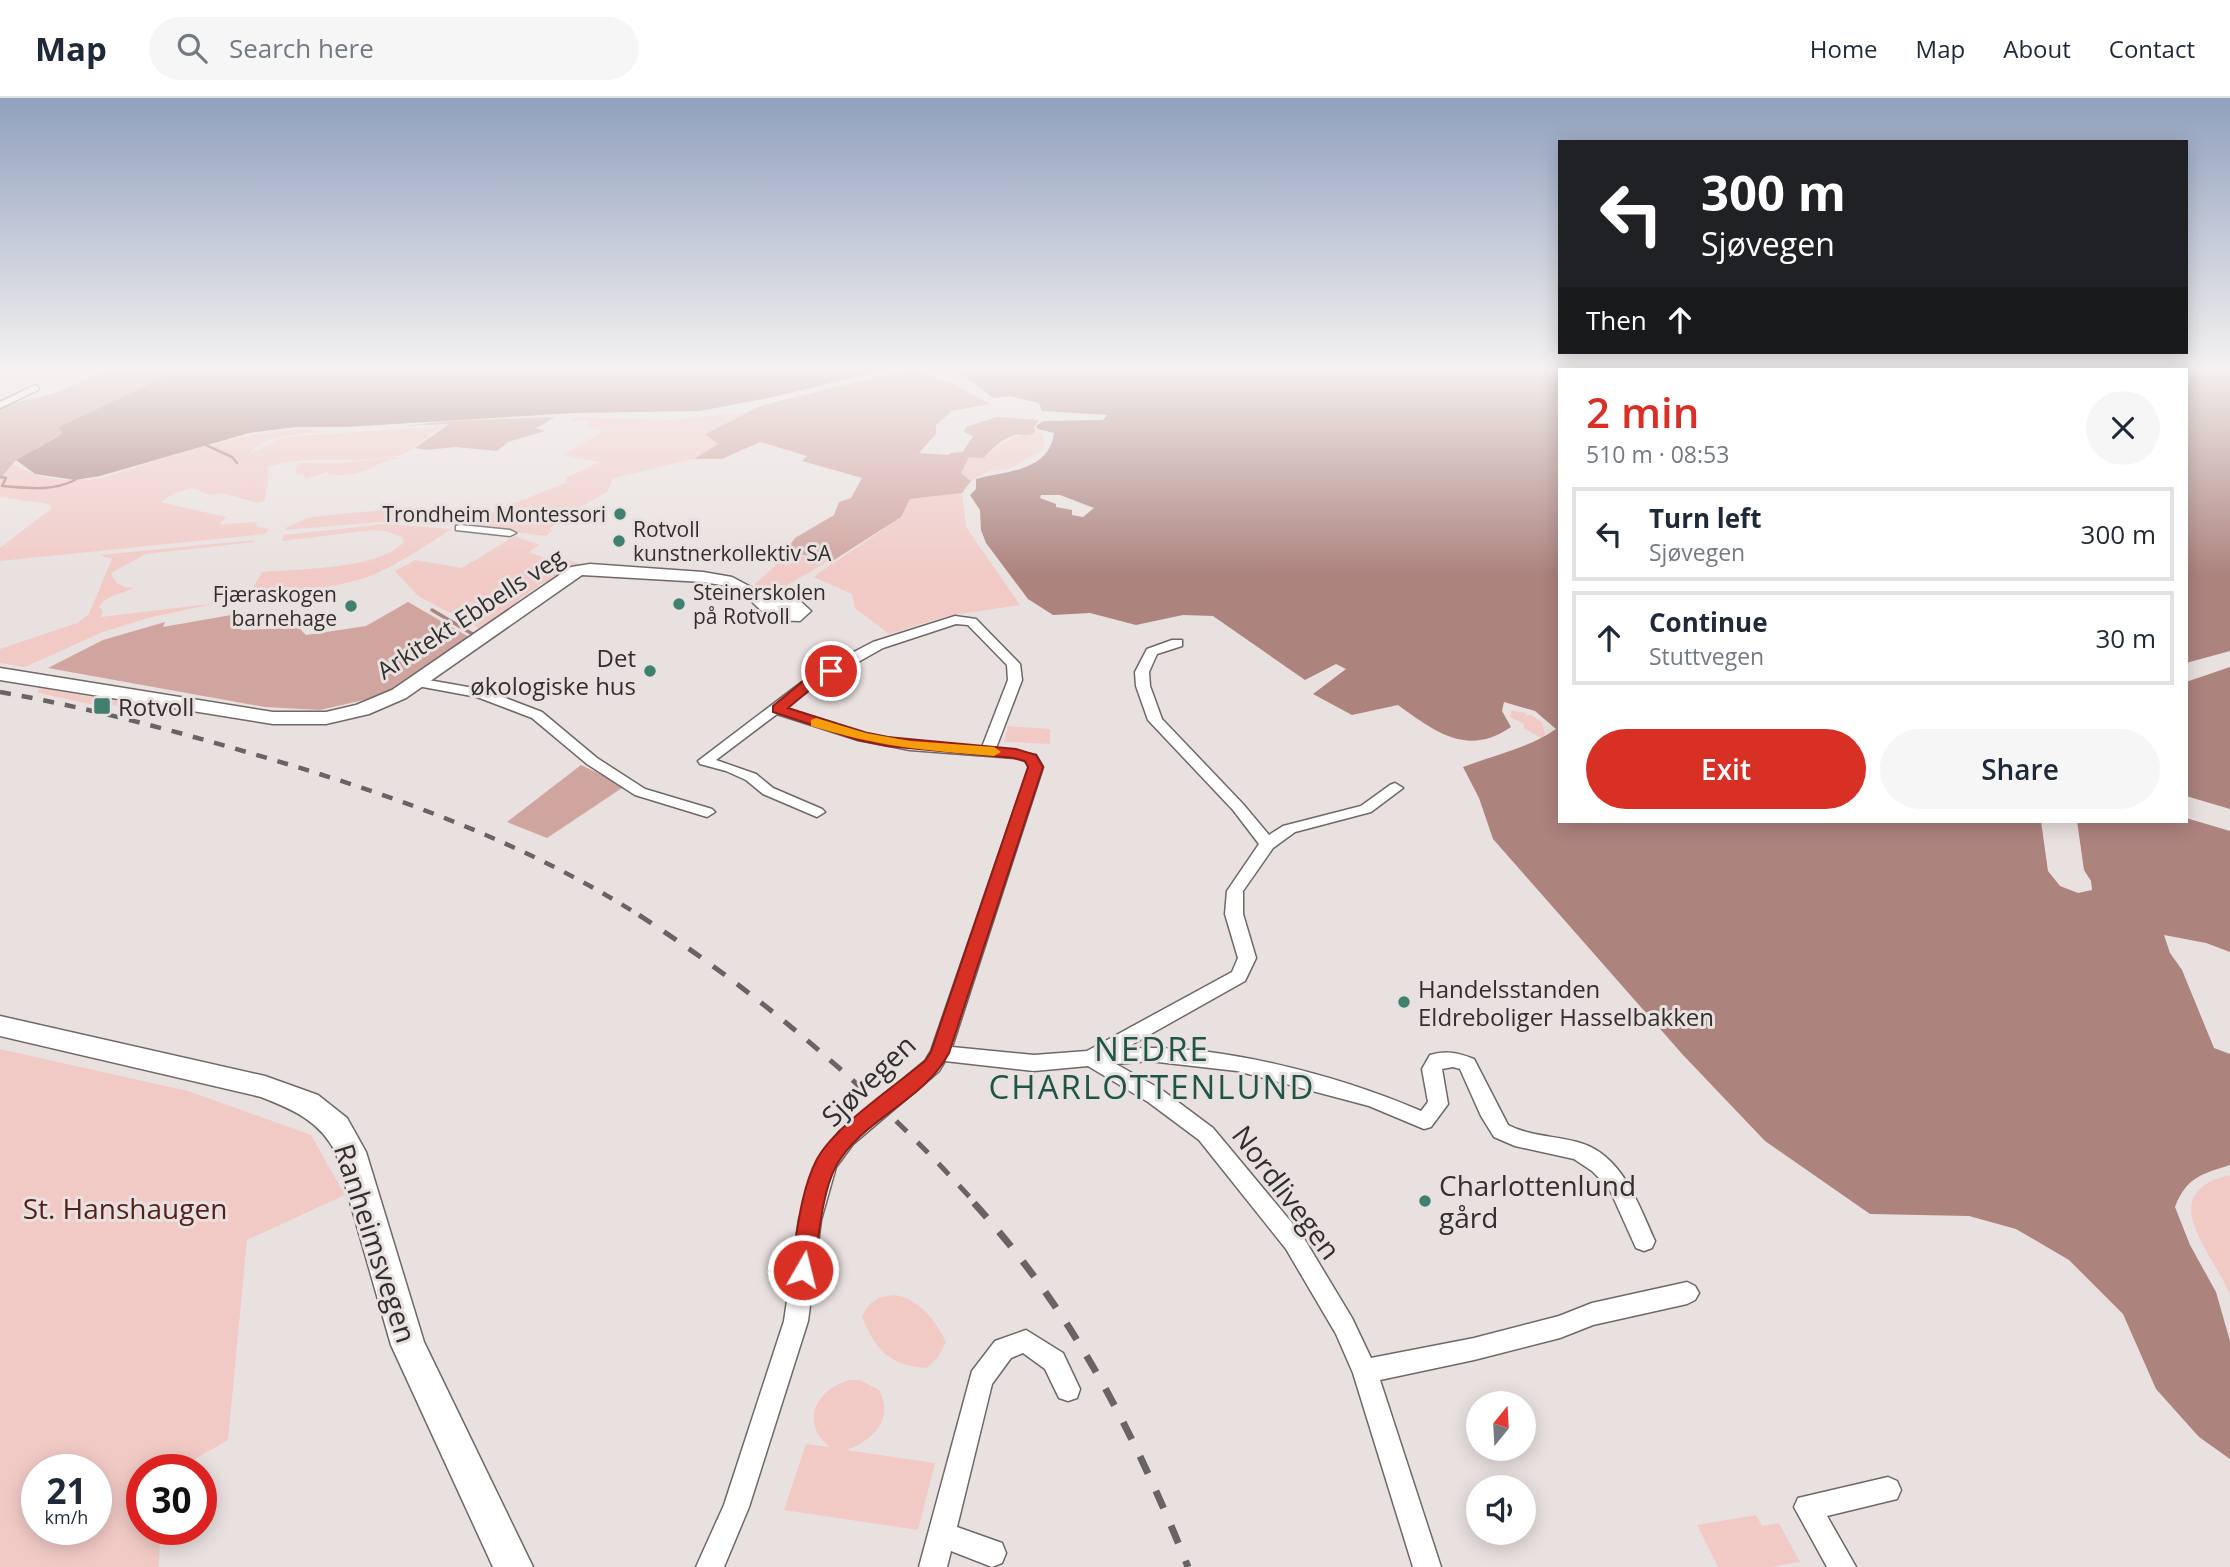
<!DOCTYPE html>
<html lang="en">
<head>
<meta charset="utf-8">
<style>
	:root { --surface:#fff; --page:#f6f6f7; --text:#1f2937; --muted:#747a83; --line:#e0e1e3; --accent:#d93025 }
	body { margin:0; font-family:"Open Sans",sans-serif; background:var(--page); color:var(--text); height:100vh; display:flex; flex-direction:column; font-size:26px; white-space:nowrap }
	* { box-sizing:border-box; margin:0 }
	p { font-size:23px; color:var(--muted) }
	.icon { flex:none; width:38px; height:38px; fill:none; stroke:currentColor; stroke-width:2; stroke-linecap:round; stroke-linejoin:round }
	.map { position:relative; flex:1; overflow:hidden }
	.panel { position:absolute; left:1558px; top:270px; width:630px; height:455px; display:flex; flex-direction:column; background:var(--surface); border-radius:0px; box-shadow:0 4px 18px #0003 }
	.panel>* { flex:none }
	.top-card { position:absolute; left:1558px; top:42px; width:630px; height:214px; border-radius:0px; box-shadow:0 4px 18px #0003; background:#202124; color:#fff; overflow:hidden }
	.needle { width:46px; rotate:18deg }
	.controls { position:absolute; left:1466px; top:1293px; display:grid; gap:14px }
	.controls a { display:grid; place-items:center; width:70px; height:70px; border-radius:50%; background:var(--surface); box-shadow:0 4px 18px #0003; font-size:35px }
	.speed { position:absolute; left:21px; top:1356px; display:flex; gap:14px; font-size:35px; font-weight:700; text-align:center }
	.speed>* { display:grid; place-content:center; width:91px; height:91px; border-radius:50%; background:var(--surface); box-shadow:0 4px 18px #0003; line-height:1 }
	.speed small { font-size:18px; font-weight:400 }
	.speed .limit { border:10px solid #d22; background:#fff; color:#111 }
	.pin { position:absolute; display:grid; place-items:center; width:60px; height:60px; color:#fff; margin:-30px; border:4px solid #fff; border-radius:50%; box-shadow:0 2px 7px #0007 }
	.me { position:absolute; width:77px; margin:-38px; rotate:8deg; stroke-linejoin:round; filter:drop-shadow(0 0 5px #0008) }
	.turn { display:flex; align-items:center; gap:24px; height:147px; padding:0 28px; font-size:32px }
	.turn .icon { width:91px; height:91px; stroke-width:2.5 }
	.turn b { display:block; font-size:49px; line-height:60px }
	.then { display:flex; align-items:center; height:66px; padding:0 28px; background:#0003; gap:14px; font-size:26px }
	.round { display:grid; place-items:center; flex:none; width:74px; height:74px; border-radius:37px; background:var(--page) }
	.headline { display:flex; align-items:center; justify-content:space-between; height:119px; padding:0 28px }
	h1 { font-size:42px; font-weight:600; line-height:52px; color:var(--accent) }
	.action { display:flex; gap:14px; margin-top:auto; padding:14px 28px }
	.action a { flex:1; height:80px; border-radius:42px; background:var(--accent); color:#fff; font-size:28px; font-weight:600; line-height:80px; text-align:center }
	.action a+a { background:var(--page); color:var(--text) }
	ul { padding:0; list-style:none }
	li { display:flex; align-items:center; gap:21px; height:94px; margin:0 14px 10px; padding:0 14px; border:4px solid var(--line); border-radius:0px }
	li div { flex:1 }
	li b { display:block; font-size:26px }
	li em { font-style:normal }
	header { display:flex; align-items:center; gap:42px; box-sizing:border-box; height:98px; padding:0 35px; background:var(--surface); border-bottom:2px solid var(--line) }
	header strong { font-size:33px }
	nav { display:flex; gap:38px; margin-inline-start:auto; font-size:24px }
	.search { width:490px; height:63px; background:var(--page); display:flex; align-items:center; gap:18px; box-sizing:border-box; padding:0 24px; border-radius:38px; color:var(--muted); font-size:26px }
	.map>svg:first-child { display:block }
</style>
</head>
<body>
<header>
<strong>Map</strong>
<div class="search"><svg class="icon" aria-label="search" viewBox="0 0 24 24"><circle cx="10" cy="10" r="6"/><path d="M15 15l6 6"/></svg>Search here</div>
<nav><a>Home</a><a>Map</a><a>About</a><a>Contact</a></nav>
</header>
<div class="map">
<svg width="2230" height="1469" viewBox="0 0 2230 1469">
	<rect width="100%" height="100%" fill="#e9e1e0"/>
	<g fill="#f1cac6" fill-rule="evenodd">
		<path d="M 746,314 L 706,335 L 719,346 L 694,361 L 613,380 L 607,394 L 564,418 L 567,419 L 550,430 L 552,433 L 546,438 L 470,429 L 493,414 L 567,384 L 566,380 L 599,364 L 563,357 L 599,336 L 602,331 L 591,330 L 587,326 L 592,323 L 571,323 L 577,319 L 671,322 Z"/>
		<path d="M 444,328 C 433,334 407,356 401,357 C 357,368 309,354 266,370 L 269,372 L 265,403 L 258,405 L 222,395 L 210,397 L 192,390 L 177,394 L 160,404 L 226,419 L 219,427 L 255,424 L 258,429 L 269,431 L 265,436 L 0,463 L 0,450 L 52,410 L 48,406 L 0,399 L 0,381 L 13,366 C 41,383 69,384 102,380 C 158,363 268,322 324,334 C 301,335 264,337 249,356 L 280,341 L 298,338 Z"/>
		<path d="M 1034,331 L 1040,333 C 1044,340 1046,344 1043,352 L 1010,370 L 989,373 L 971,383 L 961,375 L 969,358 L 984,360 C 999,345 1014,339 1034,334 Z"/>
		<path d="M 395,359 L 404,360 C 388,360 381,366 366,372 C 354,377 340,378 327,377 L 330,376 L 327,374 L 305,381 L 304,377 L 295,376 L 296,368 L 302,365 L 343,365 Z"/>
		<path d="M 962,395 L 966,429 L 1020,507 L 947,518 L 889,536 L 855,510 L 852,496 L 814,479 C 838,459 902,427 910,401 Z"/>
		<path d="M 402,410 L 456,416 L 462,413 L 473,417 L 458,427 L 404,422 L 285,432 L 287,429 L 311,419 Z"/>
		<path d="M 385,426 L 452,431 C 428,446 403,463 377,475 C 338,492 291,492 249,497 L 262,474 C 303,470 377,472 404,444 L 402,439 L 386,433 L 374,432 L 281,443 L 284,437 Z"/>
		<path d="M 515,438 L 539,447 L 529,454 L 558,465 L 567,461 L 579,466 L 579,468 L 540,487 L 517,503 L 512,513 L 484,533 L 418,498 L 395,473 L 415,462 L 462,470 Z"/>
		<path d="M 255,442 L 254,444 L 146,456 L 111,475 C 115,487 122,489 134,490 C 122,496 106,497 99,509 L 103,512 L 101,519 L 217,505 L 148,520 L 103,534 L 25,569 L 0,565 L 0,551 L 77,525 L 89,516 L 112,461 L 100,457 Z"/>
		<path d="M 803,458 L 830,462 L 774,495 L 754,487 L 778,465 L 787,467 Z"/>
		<path d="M 40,590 L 146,608 L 123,614 L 117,608 L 108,606 L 95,607 L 43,596 L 37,594 Z"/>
		<path d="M 1512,612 L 1526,615 L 1526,618 L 1531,617 L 1542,624 L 1545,636 L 1542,640 L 1524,631 L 1524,626 L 1510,619 Z"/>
		<path d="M 1008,628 L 1050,631 L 1050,646 L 1004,644 Z"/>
		<path d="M 0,951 L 188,993 L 311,1037 L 345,1097 L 247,1142 L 228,1342 L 176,1372 L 142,1372 L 142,1432 L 160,1432 L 159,1469 L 0,1469 ZM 37,1372 L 96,1372 L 96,1432 L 37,1432 Z"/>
		<path d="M 2230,1077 L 2230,1197 C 2213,1154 2152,1095 2230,1077 Z"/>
		<path d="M 894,1197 C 919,1200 935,1222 946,1244 L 938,1259 L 927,1270 C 889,1267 877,1254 862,1219 C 869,1203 877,1199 894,1197 Z"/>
		<path d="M 849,1282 L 860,1282 L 879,1292 C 895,1322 872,1343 846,1352 L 935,1365 L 918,1432 L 784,1412 L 806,1346 L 830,1349 C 799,1325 816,1292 849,1282 Z"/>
		<path d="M 1756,1417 L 1762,1428 L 1779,1425 L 1800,1464 L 1771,1469 L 1718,1469 L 1697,1427 Z"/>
	</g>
	<g fill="#d0a49f">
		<path d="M 116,270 L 184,270 L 65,326 L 60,330 L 62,336 L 16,362 L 0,381 L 0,308 L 53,296 Z"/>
		<path d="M 917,274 L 952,285 L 990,306 L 952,313 L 936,327 L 936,336 L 919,355 L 949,357 L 950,355 L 963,354 L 973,338 L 964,334 L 966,329 L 996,319 L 1039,322 L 1034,329 L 1035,334 C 1026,340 1020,334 1012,338 C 1001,342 991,351 984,360 L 969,359 L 961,375 L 971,383 L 962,395 L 910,401 L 901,419 L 834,462 L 785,454 L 795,440 L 834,417 L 839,404 L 851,400 L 862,380 L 802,363 L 807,358 L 760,344 L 722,361 L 694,361 L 718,346 L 705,336 L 760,308 L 884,277 Z"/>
		<path d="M 555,319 L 536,330 L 545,333 L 508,344 L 497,353 L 455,349 L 426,352 L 415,350 L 449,326 L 404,328 L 449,323 Z"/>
		<path d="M 408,504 L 469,539 L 381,598 L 320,612 L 265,609 L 48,570 L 103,542 L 165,524 L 163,529 L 248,514 L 241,532 L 299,530 L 306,537 L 366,528 Z"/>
		<path d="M 581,667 L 625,688 L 547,740 L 507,724 Z"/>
	</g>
	<g fill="#ad837e" fill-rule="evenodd">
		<path d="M 184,270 L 892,270 L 773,299 L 700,313 L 575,315 L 345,329 L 296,329 L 249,335 L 100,378 L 75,382 L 35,376 L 16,362 L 59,338 L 62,335 L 59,330 L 65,326 Z"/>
		<path d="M 954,270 L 2230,270 L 2230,711 L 2186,698 L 2186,271 L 1559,271 L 1559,723 L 2186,723 L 2186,720 L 2230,733 L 2230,854 L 2206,845 L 2164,837 L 2170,855 L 2182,872 L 2214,950 L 2230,956 L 2230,1067 C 2201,1076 2186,1080 2175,1109 L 2190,1147 L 2216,1194 L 2230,1243 L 2230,1361 L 2199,1339 L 2156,1291 L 2123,1216 L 2069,1162 L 2016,1131 L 1969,1118 L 1870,1116 L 1765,1043 L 1683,957 L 1493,741 L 1479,700 L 1463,669 C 1495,657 1529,650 1556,631 L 1535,613 L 1504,604 L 1502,613 L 1511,629 C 1468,659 1435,634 1398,607 L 1352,617 L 1313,596 L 1346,571 L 1336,566 L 1305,582 L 1213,518 L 1183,517 L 1136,527 L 1090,515 L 1053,517 L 1028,501 L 986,445 L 981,432 L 980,412 L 970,397 L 976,391 L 976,381 C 1005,373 1049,374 1054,335 L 1038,331 L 1036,328 L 1043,323 L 1103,322 L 1107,317 L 1042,313 L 1039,305 L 1010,298 L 993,300 ZM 1041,397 L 1060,397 L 1094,410 L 1083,419 L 1072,417 L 1072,412 L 1056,409 L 1056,406 L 1040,400 Z"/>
	</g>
	<g fill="#e9e1e0">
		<path d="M 2230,553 L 2230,569 L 2186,584 L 2186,565 Z"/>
		<path d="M 2041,723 L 2077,723 L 2084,772 L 2091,783 L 2092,792 L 2078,795 L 2060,788 L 2048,773 Z"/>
	</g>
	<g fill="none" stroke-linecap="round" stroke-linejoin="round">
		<g stroke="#ad837e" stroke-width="2.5">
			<path d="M 206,347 L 232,359 L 237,365"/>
			<path d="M 0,379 L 6,380 L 2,388 C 28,390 51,394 75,382"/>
		</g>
		<path stroke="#ad837e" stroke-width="3.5" d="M 432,512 L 476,538"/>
		<g stroke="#6f6867" stroke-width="3">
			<g id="street">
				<path d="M 35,287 L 39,290 L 38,292 L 0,310 L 0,304 Z"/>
				<path d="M 460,427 L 510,432 L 516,435 L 510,438 L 456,432 L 456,428 Z"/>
				<path d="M 955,518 L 976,521 L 1020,566 L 1022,582 L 996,650 L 1036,657 L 1043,669 L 952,949 L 1034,957 L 1087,953 L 1232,874 L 1238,860 L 1225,816 L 1227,793 L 1259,746 L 1233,712 L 1148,622 L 1136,588 L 1135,574 L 1147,551 L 1172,542 L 1182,542 L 1182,548 L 1157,556 L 1149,574 L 1150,588 L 1162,621 L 1243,706 L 1269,737 L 1283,728 L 1361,708 L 1390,687 L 1395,685 L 1403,690 L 1371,714 L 1295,734 L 1273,750 L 1243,793 L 1243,816 L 1256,860 L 1245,883 L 1124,951 C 1213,944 1338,977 1421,1013 L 1428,1004 L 1422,971 L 1430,957 C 1446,952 1459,955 1474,961 L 1508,1027 C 1529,1038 1554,1038 1577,1044 C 1622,1055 1638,1106 1655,1143 L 1652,1150 L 1644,1153 L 1636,1150 L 1609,1090 L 1592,1073 L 1574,1061 L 1515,1048 L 1494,1039 L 1481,1018 L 1460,971 L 1453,969 L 1442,971 L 1448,1006 L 1431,1029 L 1424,1031 L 1369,1008 L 1237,973 L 1149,963 L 1116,966 L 1162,992 L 1213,1030 L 1302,1137 L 1352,1220 L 1371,1260 L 1474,1240 L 1559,1218 L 1592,1205 L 1687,1184 L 1695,1188 L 1699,1195 L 1695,1202 L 1687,1206 L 1593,1227 L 1560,1240 L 1474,1262 L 1380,1282 L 1441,1469 L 1413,1469 L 1353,1275 L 1336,1236 L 1286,1151 L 1199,1042 L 1148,1004 L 1088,968 L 1034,973 L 945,963 L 939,973 L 853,1046 L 836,1069 L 821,1122 L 808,1223 L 749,1409 L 724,1469 L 696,1469 L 724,1407 L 784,1223 L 799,1122 L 816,1065 L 839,1034 L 925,963 L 931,953 L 1029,669 L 1025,663 L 1015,660 L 910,652 L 858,642 L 777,616 L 716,662 L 756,676 L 773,690 L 822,711 L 825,714 L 817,719 L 763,696 L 746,682 L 726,673 L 700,666 L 698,663 L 802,584 L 850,556 L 873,544 ZM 956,526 L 968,527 L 1007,567 L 1008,582 L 982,649 L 910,644 L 866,635 L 785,610 L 812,590 L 883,550 Z"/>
				<path d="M 417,580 L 485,592 L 542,614 L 597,660 L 645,691 L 712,711 L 715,714 L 707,719 L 635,697 L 587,666 L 532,620 L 477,599 L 412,587 L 412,581 Z"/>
				<path d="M 1026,1232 L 1063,1255 L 1080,1291 L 1077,1300 L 1068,1303 L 1059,1300 L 1045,1271 L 1023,1255 L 1011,1260 L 992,1286 L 957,1429 L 1002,1445 L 1006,1455 L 1002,1465 L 992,1469 L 951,1453 L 947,1469 L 919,1469 L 972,1273 L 995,1243 Z"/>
				<path d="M 1888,1379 L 1897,1383 L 1901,1392 L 1897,1401 L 1827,1418 L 1856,1469 L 1827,1469 L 1794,1409 L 1798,1400 Z"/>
			</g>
		</g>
		<g stroke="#6f6867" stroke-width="3">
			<g id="secondary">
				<path d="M 590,466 L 703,474 L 732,479 L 764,496 L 798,501 L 811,513 L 800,523 L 771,522 L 748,500 L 727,488 L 703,484 L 582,477 L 406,600 L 369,616 L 326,626 L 273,626 L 0,582 L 0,570 L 273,614 L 326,614 L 356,607 L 392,592 L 571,469 ZM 777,508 L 791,513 L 782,513 Z"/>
				<path d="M 0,918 L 265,978 L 318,997 L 347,1020 L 366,1054 L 424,1244 L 533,1469 L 493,1469 L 391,1247 L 336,1055 C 320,1023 294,1012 261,999 L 0,938 Z"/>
			</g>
		</g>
		<use href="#street" fill="#fff" fill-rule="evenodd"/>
		<use href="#secondary" fill="#fff" fill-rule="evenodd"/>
		<path stroke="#686464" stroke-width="4.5" stroke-dasharray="11 11" stroke-linecap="butt" d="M 0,594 C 91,610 179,634 267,660 C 399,699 526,745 642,819"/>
		<path stroke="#686464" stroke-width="5" stroke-dasharray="15 15" stroke-linecap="butt" d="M 639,817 C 762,897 878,997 976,1106"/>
		<path stroke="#686464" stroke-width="7" stroke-dasharray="19 19" stroke-linecap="butt" d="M 974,1105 C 1073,1214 1134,1334 1188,1469"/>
	</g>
	<linearGradient id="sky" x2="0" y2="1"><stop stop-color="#90a0be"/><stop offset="0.57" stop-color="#f5f2f1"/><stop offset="1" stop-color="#f5f2f1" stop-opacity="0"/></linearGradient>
	<rect width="2230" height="476" fill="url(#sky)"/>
	<path fill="#d93025" stroke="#8d1f18" stroke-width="2" d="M 831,569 L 838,573 L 836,576 L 812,590 L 788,610 L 866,635 L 887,639 L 1016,651 L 1036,657 L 1043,669 L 949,955 C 924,1003 862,1021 836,1068 C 822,1094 818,1143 814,1172 L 811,1180 L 803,1183 L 795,1180 L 791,1172 C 797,1136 800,1094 817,1061 C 835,1028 895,988 925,963 L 931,954 L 1028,669 L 1025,663 L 1014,660 L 887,648 L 858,642 L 773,614 L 773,608 L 802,584 Z"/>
	<path fill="#f59e0b" d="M 816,620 L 866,635 L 910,643 L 994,649 L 1001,654 L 994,658 C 926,653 877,648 811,628 L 811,622 Z"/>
	<g fill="#3f8070" stroke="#e9e1e0" stroke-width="2.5">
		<circle cx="620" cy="416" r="7"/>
		<circle cx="619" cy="443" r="7"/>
		<circle cx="679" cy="506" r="7"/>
		<circle cx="351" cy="508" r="7"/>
		<circle cx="650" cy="573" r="7"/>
		<rect x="93" y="599" width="18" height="18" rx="3.5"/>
		<circle cx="1404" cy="904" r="7"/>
		<circle cx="1425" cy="1103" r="7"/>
	</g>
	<g text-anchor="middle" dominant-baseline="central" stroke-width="6" stroke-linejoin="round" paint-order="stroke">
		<g font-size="21" fill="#322f2f" stroke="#e9e1e0" text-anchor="end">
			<text x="606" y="416">Trondheim Montessori</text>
			<text x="633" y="431" text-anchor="start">Rotvoll<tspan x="633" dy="24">kunstnerkollektiv SA</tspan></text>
			<text x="693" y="494" text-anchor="start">Steinerskolen<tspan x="693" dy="24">på Rotvoll</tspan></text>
			<text x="337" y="496">Fjæraskogen<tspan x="337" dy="24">barnehage</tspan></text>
		</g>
		<g font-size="24" fill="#322f2f" stroke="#e9e1e0">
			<text transform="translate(470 515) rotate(-33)">Arkitekt Ebbells veg</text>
		</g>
		<g font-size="24" fill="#322f2f" stroke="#e9e1e0" text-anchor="start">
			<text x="636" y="559" text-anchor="end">Det<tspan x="636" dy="28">økologiske hus</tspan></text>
			<text x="118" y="608">Rotvoll</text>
			<text x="1418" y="890">Handelsstanden<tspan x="1418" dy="28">Eldreboliger Hasselbakken</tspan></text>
		</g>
		<g font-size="28" fill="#322f2f" stroke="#e9e1e0">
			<text transform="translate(868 982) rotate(-44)">Sjøvegen</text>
			<text transform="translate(1287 1094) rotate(53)">Nordlivegen</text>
			<text transform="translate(376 1145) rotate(72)">Ranheimsvegen</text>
		</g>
		<g font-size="28" fill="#322f2f" stroke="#e9e1e0" text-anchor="start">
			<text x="1439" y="1087">Charlottenlund<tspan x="1439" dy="32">gård</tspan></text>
		</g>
		<g font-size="28" fill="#561f1c" stroke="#e9e1e0">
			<text x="125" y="1110">St. Hanshaugen</text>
		</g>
		<g font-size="33" letter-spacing="2" fill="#1f5448" stroke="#e9e1e0">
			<text x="1152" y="950">NEDRE<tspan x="1152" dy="38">CHARLOTTENLUND</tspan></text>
		</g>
	</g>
</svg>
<div class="controls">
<a><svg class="needle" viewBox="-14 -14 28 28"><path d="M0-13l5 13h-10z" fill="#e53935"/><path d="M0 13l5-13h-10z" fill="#747a83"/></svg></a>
<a><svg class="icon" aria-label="sound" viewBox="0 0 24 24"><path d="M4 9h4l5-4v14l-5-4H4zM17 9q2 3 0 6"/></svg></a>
</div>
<div class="speed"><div>21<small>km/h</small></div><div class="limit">30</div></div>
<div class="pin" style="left:831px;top:573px;background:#d93025"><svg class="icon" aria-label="arrive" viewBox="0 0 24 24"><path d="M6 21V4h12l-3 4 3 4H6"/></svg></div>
<svg class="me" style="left:803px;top:1172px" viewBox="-20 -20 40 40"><circle r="17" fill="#d93025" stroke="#fff" stroke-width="3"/><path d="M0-11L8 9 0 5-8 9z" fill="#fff"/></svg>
<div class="top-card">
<div class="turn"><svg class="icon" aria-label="left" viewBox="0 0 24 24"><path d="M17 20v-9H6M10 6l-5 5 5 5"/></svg><div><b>300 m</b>Sjøvegen</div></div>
<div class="then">Then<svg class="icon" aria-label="ahead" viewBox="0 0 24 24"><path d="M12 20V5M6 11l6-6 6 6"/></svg></div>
</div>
<section class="panel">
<div class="headline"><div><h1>2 min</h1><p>510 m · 08:53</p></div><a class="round"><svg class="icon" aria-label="close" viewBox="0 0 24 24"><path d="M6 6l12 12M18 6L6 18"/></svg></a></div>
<ul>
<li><svg class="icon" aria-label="left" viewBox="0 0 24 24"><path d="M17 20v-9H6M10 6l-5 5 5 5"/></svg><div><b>Turn left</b><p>Sjøvegen</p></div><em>300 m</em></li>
<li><svg class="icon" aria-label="ahead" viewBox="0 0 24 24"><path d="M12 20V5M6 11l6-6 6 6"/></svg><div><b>Continue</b><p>Stuttvegen</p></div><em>30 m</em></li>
</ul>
<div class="action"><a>Exit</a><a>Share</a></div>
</section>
</div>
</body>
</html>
